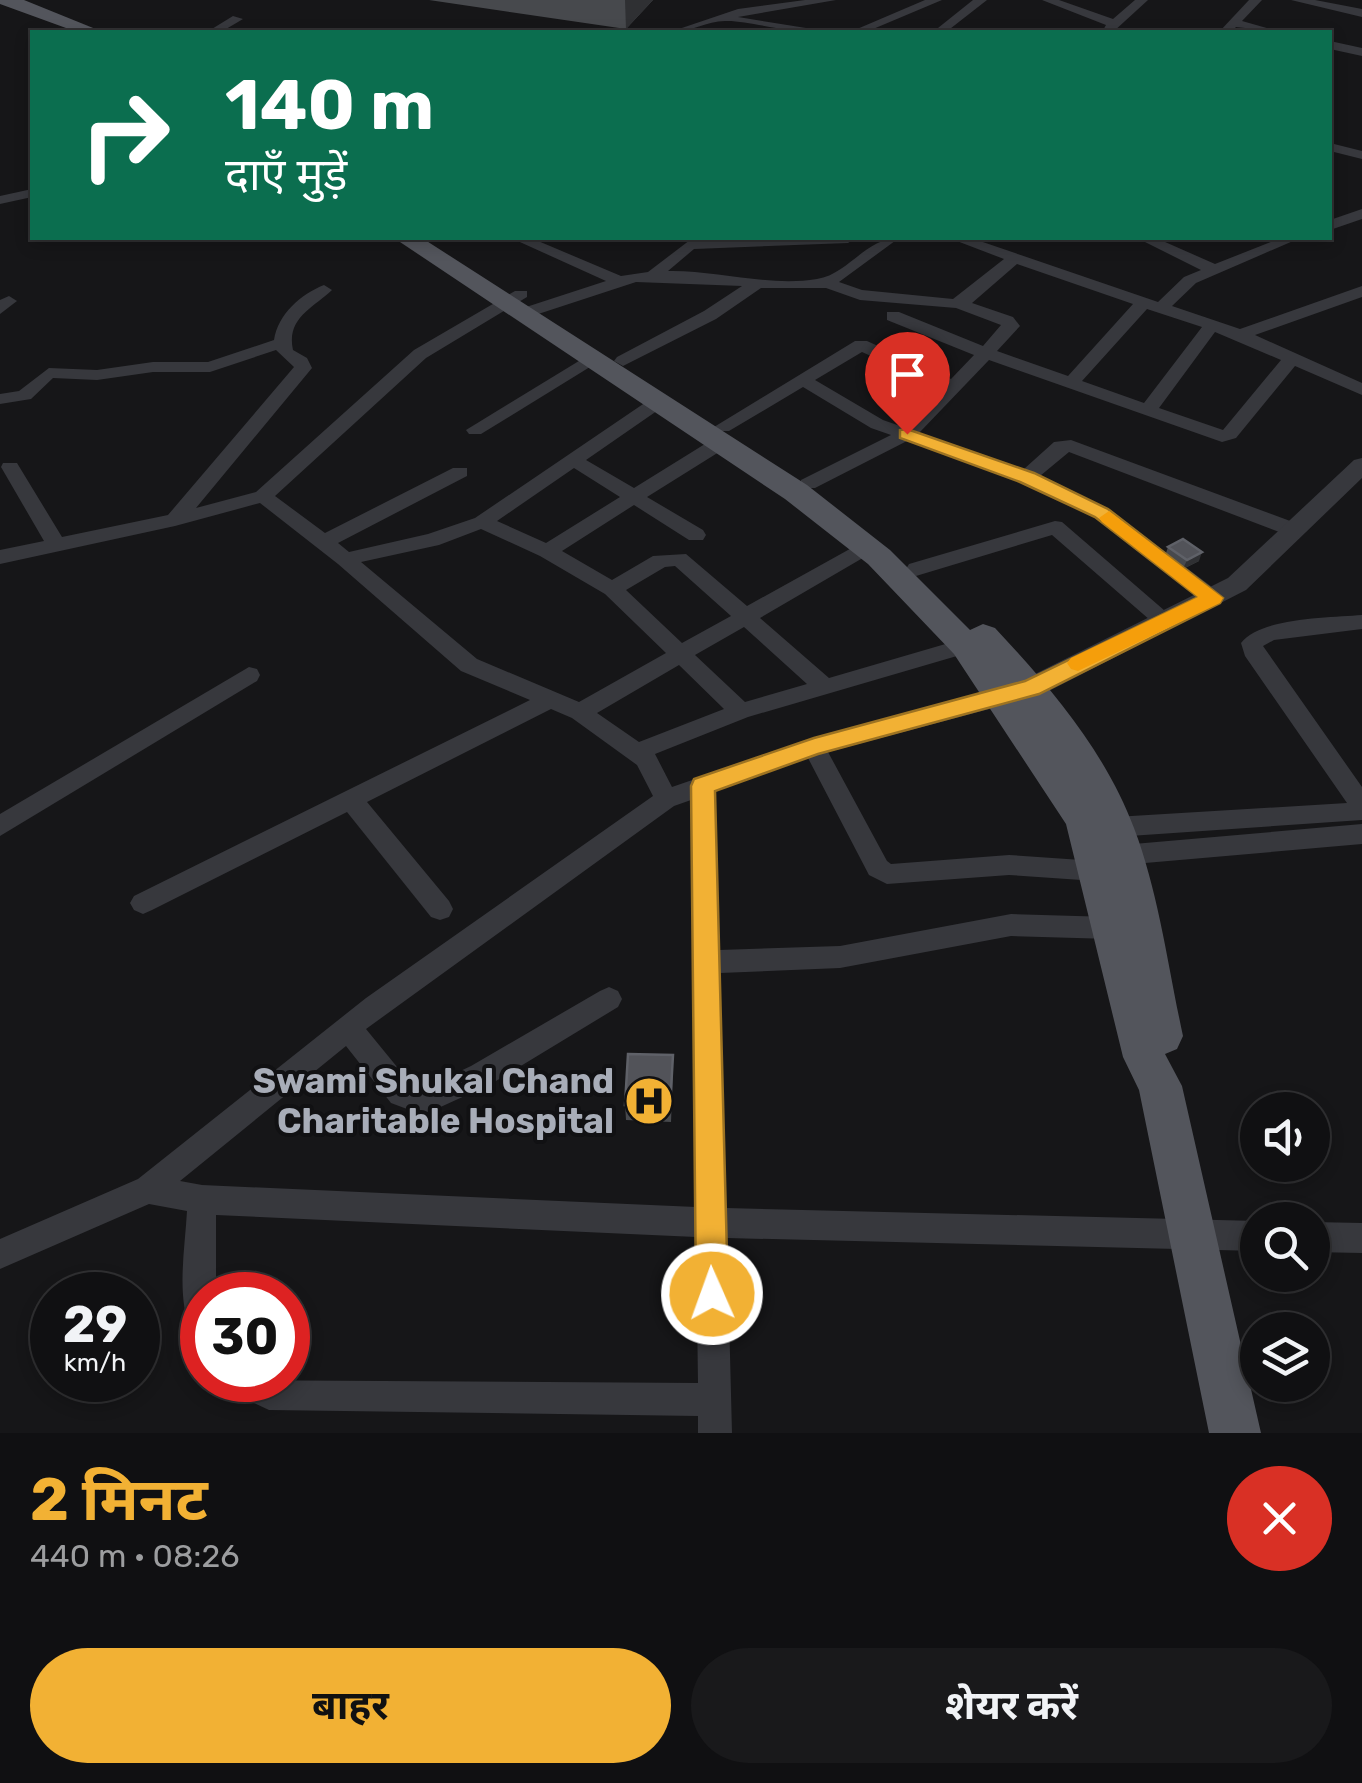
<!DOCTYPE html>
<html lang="hi">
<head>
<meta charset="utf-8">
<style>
	:root { --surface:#101012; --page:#19191b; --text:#f1f3f6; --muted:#9c9d9f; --line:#303032; --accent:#f2b134 }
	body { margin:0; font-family:Rubik,"Noto Sans Devanagari",sans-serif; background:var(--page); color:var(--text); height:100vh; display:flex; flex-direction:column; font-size:38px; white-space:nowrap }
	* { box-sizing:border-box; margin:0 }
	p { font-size:32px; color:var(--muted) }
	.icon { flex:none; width:55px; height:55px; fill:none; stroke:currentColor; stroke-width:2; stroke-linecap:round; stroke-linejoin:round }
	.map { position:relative; height:1433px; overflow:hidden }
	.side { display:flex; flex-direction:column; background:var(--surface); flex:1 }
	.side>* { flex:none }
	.top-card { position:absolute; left:30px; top:30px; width:1302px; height:210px; border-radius:0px; box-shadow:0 5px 15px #0003,0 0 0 2px var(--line); background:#0b6e4f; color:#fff; overflow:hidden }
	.fabs { position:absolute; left:1240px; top:1092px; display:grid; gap:20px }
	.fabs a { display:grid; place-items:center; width:90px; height:90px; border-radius:50%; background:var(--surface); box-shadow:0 5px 15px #0003,0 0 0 2px var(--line); font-size:50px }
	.speed { position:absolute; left:30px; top:1272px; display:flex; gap:20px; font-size:50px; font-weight:700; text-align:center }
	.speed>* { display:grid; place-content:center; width:130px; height:130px; border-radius:50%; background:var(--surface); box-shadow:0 5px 15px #0003,0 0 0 2px var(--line); line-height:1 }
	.speed small { font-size:25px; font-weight:400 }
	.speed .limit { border:15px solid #d22; background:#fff; color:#111 }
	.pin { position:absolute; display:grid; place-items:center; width:85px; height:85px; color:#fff; margin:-102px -42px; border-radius:50% 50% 50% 0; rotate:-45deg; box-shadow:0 0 10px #0007 }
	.pin .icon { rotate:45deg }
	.me { position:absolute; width:110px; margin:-55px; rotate:358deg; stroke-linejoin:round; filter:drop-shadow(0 0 8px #0008) }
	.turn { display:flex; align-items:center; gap:35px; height:210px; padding:0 30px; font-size:45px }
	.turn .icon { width:130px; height:130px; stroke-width:2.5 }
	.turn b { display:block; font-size:70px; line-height:85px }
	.round { display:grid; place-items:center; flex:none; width:105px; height:105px; border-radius:52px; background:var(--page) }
	.head { display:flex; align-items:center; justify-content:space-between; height:170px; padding:0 30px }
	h1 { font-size:60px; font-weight:700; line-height:75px; color:var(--accent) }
	.action { display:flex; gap:20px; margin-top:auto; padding:20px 30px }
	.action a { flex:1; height:115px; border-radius:60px; background:var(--accent); color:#111; font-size:40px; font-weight:700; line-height:115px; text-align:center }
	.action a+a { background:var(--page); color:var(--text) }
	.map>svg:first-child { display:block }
</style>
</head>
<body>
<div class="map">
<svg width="1362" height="1433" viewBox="0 0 1362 1433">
	<rect width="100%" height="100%" fill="#161618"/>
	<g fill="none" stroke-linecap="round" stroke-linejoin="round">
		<g fill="#37383d" fill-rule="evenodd">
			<path d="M 805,0 L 836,0 L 738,17 L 806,28 L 812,32 C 783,32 746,20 725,21 C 706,21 690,33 670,32 L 738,9 Z"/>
			<path d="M 925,0 L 942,0 L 866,32 L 850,32 Z"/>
			<path d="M 973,0 L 987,0 L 946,32 L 933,32 Z"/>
			<path d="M 1042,0 L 1059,0 L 1113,19 L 1135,0 L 1148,0 L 1113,32 L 1102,32 L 1106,25 Z"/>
			<path d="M 1249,0 L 1262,0 L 1242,21 L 1281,32 L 1236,27 L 1231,32 L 1219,32 Z"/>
			<path d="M 1291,0 L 1315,0 L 1362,9 L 1362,17 Z"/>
			<path d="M 233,16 L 243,19 L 221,32 L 207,32 Z"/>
			<path d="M 1330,41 L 1362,48 L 1362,56 L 1330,49 Z"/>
			<path d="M 1330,143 L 1362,151 L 1362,159 L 1330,151 Z"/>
			<path d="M 32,189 L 32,197 L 0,204 L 0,196 Z"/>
			<path d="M 1362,209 L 1362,219 L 1330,230 L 1330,220 Z"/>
			<path d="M 511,238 L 531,238 L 621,276 L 648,272 L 690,240 L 856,238 L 848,243 L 694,249 L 668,271 C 717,270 768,287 817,279 C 849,274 865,238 899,238 L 839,282 L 862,290 L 953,299 L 1004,259 L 949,238 L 971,238 L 1158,302 L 1184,277 L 1201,270 L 1137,238 L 1156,238 L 1215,264 L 1281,238 L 1300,238 L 1196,283 L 1172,306 L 1240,329 L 1362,286 L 1362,297 L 1255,335 L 1362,383 L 1362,395 L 1295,366 L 1236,438 L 1222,442 L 989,360 L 919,433 L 1024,469 L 1054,442 L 1071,440 L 1301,525 L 1304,530 L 1301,535 L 1287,535 L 1069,452 L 1040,476 L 1108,509 L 1220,593 L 1223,598 L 1220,603 L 1213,605 L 1094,517 L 1020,481 L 907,441 L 815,488 L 801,488 L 801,480 L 891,435 L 871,428 L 803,387 L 729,431 L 717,431 L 714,427 L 855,341 L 867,341 L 951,379 L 974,355 L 887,320 L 887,312 L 899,312 L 983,346 L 1001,325 L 956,308 L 860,300 L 826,288 L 761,288 L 716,319 L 623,366 L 614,361 L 617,357 L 704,311 L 742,286 L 636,282 L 523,319 L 517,318 L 517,310 L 606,281 ZM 1017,264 L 1133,304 L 1068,376 L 997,351 L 1020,326 L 1013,317 L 972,303 ZM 1147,309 L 1202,327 L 1144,403 L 1082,381 ZM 1215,332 L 1281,360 L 1223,430 L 1159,408 ZM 862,352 L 942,388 L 903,427 L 883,420 L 815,380 Z"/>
			<path d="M 324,285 L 332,290 C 313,308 286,318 293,350 L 307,358 L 312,368 L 196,508 L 256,492 L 414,350 L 515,291 L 527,291 L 527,297 L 426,358 L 275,496 L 325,533 L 453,468 L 467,468 L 467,476 L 338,543 L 349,552 L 428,534 L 475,518 L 652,398 L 664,398 L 664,406 L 586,460 L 634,488 L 713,439 L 727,439 L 727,447 L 647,497 L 703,530 L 706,535 L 703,540 L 689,540 L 634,505 L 562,551 L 612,580 L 653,556 L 686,554 L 747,606 L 866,540 L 876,547 L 873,552 L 760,618 L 829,678 L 966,638 L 977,646 L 974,651 L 748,717 L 655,754 L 672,787 L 814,738 L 1004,689 L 1012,691 L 1015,697 L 1012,703 L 828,752 L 887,861 L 891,864 L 1009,855 L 1096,861 L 1105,864 L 1108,871 L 1105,878 L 1096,881 L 1009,875 L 887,884 L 869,875 L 808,758 L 715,791 L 719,950 L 840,946 L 1011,914 L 1111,917 L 1120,920 L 1124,928 L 1120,936 L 1111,939 L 1011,936 L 840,968 L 720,973 L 726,1208 L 1258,1221 L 1258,1251 L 727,1238 L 732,1433 L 698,1433 L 698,1416 L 269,1410 L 228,1391 L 223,1380 L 698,1383 L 696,1237 L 216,1215 L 216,1295 L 202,1295 L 202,1336 L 191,1331 C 176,1296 185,1249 187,1211 L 149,1204 L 0,1269 L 0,1239 L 138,1179 L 366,998 L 653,796 L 637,765 L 572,718 L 551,709 L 367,802 L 449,901 L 453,909 L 449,917 L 440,920 L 431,917 L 347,812 L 152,910 L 143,914 L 134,910 L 130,903 L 134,896 L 530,700 L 461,671 L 338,564 L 260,503 L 175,526 L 0,564 L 0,550 L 44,541 L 1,467 L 3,463 L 17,463 L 62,537 L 168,515 L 294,367 L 276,350 L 210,372 L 153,372 L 97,380 L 53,378 L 31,399 L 0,404 L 0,394 L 19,391 L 49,368 L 97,370 L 153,362 L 208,362 L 274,340 C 278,314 301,294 324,285 ZM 574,468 L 620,497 L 546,543 L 497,521 ZM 481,529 L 540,556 L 605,594 L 666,653 L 579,702 L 477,659 L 361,562 L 439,545 ZM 675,566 L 731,616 L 682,643 L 626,590 L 665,567 ZM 744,627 L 807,684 L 745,702 L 695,655 ZM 679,665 L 724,709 L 639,742 L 597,713 ZM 691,800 L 696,1207 L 202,1185 L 180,1181 L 346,1046 L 391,1103 L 423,1115 L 491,1084 L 618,1007 L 622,999 L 618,991 L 609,987 L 600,991 L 471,1066 L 422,1089 L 411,1084 L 366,1029 L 674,806 Z"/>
			<path d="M 9,296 L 17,301 L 0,314 L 0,300 Z"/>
			<path d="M 592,353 L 598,354 L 598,362 L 481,434 L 469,434 L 466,430 Z"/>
			<path d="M 1055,521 L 1062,522 L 1172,617 L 1176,622 L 1172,627 L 1158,627 L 1052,535 L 916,576 L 906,569 L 909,564 Z"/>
			<path d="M 1362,615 L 1362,629 L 1274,640 L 1263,646 L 1362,787 L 1362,820 L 1115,837 L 1106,834 L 1103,827 L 1106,820 L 1115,817 L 1347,803 L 1245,656 L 1241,643 C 1262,617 1329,618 1362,615 Z"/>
			<path d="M 249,667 L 257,669 L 260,675 L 257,681 L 0,836 L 0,814 Z"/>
			<path d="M 1362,824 L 1362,844 L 1122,865 L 1113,862 L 1110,855 L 1113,848 L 1122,845 Z"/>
			<path d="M 1312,1222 L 1362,1223 L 1362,1253 L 1312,1252 Z"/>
		</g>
		<path fill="#37383d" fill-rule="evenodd" d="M 1362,458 L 1362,478 L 1246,590 L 1041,695 L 1007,706 L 997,703 L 993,696 L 997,689 L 1021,681 L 1228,578 L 1354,460 Z"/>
		<g fill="#53555c" fill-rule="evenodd">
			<path d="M 0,0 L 24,0 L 103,32 L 77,32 L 0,4 Z"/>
			<path d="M 394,238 L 422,238 L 807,485 L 890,550 L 970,630 L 983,624 L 995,628 C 1050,687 1105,751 1134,828 C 1159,894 1168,967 1183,1036 L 1177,1049 L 1165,1054 L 1182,1086 L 1261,1433 L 1209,1433 L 1139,1090 L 1123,1057 L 1066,824 L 954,654 L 868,564 L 785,499 Z"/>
		</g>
	</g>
	<g fill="#47494d">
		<path d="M 429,0 L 653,0 L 626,29 Z"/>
		<path d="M 1168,547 L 1199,561 L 1183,569 L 1165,556 Z"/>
		<path d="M 673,1071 L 671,1122 L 626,1120 L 625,1105 Z"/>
	</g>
	<g fill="#2f3033">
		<path d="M 625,0 L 653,0 L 626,29 Z"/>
		<path d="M 1202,552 L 1199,561 L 1183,569 L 1187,560 Z"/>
	</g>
	<g fill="#525359" stroke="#5f6168" stroke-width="2.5">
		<path d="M 1183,539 L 1202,552 L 1187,560 L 1168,547 Z"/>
		<path d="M 628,1054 L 673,1055 L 670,1107 L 625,1105 Z"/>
	</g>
	<path fill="#f2b134" stroke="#9d7322" stroke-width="2.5" d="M 907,429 L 1034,473 L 1108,509 L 1223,598 L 1220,603 L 1039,694 L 818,754 L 715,791 L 728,1294 L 723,1305 L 712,1309 L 701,1305 L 696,1294 L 691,786 L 694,779 L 814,738 L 1025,681 L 1198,597 L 1095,517 L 1020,482 L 900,438 L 900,430 Z"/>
	<path fill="#f59e0b" d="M 1109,511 L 1223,598 L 1220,603 L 1078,671 L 1071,669 L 1067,663 L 1071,658 L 1198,597 L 1102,522 L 1099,518 Z"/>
	<defs>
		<g id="hospital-disc" transform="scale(2.5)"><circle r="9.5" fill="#f2b134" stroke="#111113"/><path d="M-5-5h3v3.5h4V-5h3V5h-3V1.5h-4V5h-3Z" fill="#111"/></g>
	</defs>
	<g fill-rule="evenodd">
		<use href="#hospital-disc" x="649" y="1101"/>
	</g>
	<g text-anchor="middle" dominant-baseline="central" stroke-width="8" stroke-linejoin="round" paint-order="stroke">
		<g font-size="35" font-weight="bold" fill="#a8adb8" stroke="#111113" text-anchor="end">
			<text x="614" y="1081">Swami Shukal Chand<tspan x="614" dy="40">Charitable Hospital</tspan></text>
		</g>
	</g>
</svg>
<div class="fabs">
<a><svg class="icon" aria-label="sound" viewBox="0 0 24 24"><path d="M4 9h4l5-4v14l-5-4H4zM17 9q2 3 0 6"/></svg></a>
<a><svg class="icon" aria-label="search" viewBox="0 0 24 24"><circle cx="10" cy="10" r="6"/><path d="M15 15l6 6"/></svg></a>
<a><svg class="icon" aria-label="layers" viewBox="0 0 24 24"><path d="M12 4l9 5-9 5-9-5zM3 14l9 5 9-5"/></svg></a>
</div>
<div class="speed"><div>29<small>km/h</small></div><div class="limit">30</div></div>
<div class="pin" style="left:907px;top:434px;background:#d93025"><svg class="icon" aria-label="arrive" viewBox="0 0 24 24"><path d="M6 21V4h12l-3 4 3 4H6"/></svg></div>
<svg class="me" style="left:712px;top:1294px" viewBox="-20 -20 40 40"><circle r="17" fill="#f2b134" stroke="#fff" stroke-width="3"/><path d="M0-11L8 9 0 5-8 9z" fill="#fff"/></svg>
<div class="top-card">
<div class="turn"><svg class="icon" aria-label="right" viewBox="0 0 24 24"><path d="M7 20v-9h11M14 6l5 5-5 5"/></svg><div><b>140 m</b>दाएँ मुड़ें</div></div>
</div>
</div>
<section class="side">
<div class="head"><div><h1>2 मिनट</h1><p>440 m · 08:26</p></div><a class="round" style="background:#d93025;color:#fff"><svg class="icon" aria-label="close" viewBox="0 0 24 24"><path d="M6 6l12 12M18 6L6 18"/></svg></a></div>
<div class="action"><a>बाहर</a><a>शेयर करें</a></div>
</section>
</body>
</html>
